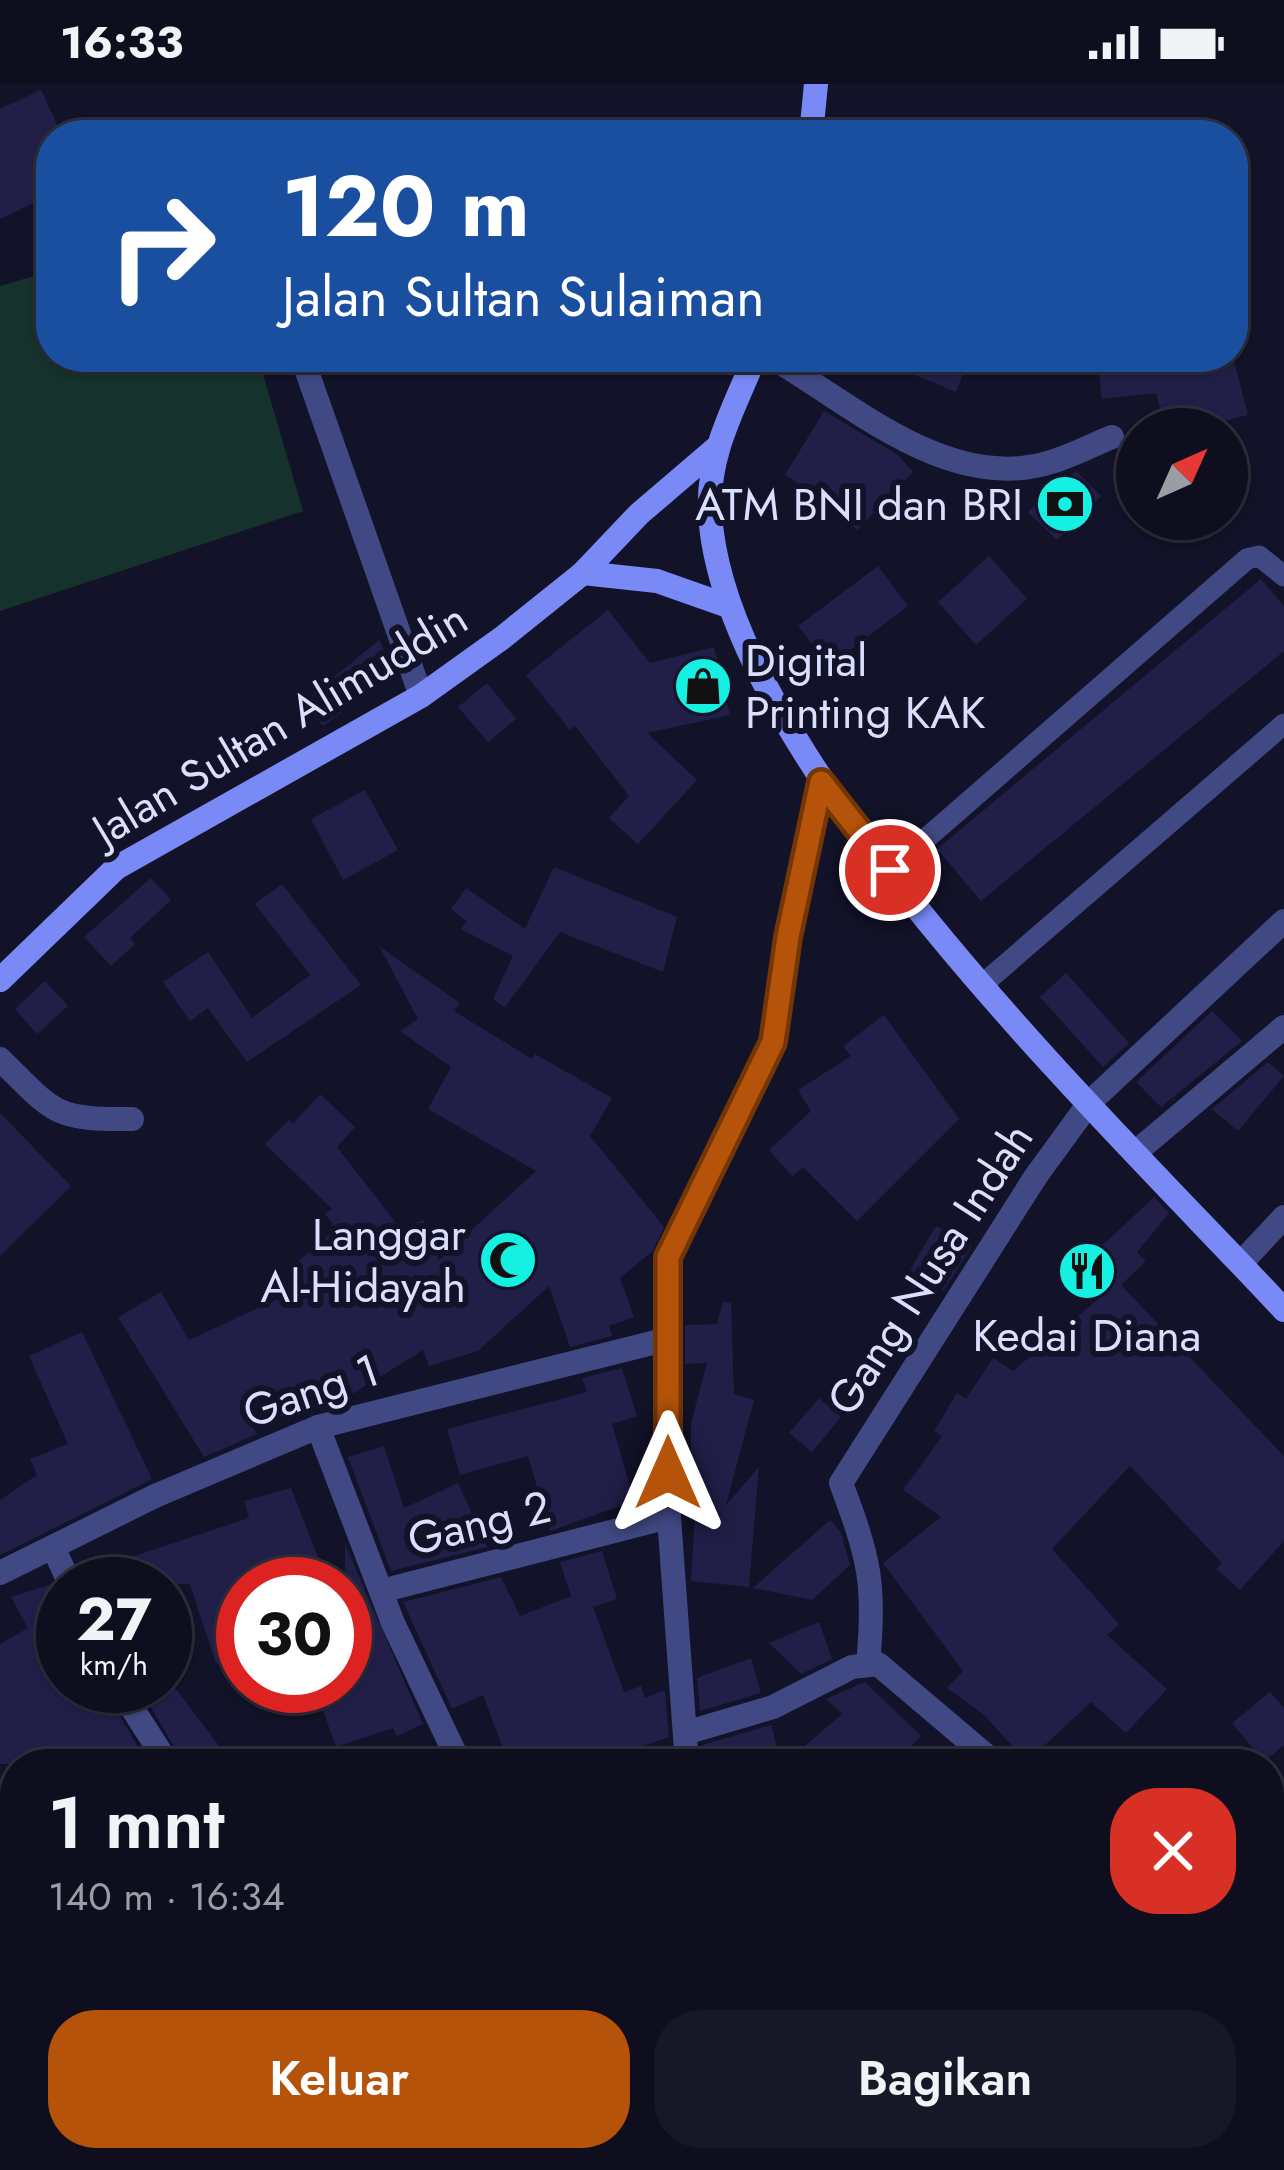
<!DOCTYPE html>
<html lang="id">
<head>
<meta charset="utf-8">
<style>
	:root { --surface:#0e0e1e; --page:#171727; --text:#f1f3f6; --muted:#9b9ca4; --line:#2e2e3c; --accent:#b45309 }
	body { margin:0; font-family:Jost,sans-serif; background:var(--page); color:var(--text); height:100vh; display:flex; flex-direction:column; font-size:45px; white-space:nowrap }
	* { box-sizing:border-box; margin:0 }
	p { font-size:39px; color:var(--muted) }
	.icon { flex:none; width:66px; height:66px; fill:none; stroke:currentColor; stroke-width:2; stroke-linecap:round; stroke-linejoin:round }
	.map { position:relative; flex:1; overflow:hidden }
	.sheet { position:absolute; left:0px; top:1665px; width:1284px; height:423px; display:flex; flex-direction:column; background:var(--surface); border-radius:48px 48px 0 0; box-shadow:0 3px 9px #0004,0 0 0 3px var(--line) }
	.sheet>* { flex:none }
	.guide { position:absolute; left:36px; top:36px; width:1212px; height:252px; border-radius:48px; box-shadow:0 3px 9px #0004,0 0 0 3px var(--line); background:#1a4fa0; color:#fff; overflow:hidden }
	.needle { width:78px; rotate:45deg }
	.fabs { position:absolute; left:1116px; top:324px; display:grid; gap:24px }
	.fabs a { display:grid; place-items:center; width:132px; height:132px; border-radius:50%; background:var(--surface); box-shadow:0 3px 9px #0004,0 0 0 3px var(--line); font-size:60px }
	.speed { position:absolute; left:36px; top:1473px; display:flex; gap:24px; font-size:60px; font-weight:700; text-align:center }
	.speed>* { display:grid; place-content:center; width:156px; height:156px; border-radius:50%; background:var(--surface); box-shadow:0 3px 9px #0004,0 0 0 3px var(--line); line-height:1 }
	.speed small { font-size:30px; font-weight:400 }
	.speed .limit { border:18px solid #d22; background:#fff; color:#111 }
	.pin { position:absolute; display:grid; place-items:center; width:102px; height:102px; color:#fff; margin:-51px; border:6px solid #fff; border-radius:50%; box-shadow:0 3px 12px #0007 }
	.me { position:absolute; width:132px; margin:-66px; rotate:0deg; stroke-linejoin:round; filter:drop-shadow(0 0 9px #0008) }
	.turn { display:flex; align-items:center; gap:42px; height:252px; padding:0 48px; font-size:54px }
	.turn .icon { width:156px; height:156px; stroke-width:2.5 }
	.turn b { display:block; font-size:84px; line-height:102px }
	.round { display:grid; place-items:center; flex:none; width:126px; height:126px; border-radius:48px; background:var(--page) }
	.summary { display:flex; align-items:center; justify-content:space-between; height:204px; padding:0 48px }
	h1 { font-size:72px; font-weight:600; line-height:90px }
	.primary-button { display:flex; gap:24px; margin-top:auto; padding:24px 48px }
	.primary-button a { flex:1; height:138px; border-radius:48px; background:var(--accent); color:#fff; font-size:48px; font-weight:600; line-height:138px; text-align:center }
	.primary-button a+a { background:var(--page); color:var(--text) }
	.status { display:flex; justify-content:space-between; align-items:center; height:84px; padding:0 60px; background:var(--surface); direction:ltr }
	.status svg { height:33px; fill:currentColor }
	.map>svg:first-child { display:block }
</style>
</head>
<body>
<div class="status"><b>16:33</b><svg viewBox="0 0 49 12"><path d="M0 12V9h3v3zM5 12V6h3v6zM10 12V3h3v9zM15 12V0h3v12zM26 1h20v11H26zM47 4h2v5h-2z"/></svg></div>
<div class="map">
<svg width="1284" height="2086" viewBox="0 0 1284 2086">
	<rect width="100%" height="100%" fill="#121228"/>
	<path fill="#16322c" d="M 51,187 L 51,273 L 258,273 L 303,427 L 0,527 L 0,202 Z"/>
	<g fill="#211f48">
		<path d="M 41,6 L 62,51 L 51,51 L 51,111 L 0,135 L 0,25 Z"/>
		<path d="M 872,273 L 969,273 L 956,308 Z"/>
		<path d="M 1097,273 L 1233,273 L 1248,331 L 1192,345 L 1165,345 L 1156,309 L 1102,315 Z"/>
		<path d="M 824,327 L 898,371 L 913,388 L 857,446 L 831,420 L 785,391 Z"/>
		<path d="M 1076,387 L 1101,412 L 1057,456 L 1028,428 Z"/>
		<path d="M 989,472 L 1027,515 L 976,561 L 938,518 Z"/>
		<path d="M 878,482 L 908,522 L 829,582 L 798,542 Z"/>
		<path d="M 1261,495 L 1284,522 L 1284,567 L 981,817 L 937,765 Z"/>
		<path d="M 608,526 L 650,579 L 714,563 L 730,631 L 647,649 L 697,696 L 638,760 L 609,734 L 629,712 L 575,642 L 570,646 L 526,591 Z"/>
		<path d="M 379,556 L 395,588 L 323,642 L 304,618 Z"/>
		<path d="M 487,599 L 516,635 L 488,658 L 458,623 Z"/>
		<path d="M 365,706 L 398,766 L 343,796 L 311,735 Z"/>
		<path d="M 554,783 L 677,833 L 663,888 L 560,848 L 505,923 L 493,915 L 513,872 L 461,845 L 467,837 L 451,825 L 466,804 L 525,845 Z"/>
		<path d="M 151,794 L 171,816 L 130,854 L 135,860 L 111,882 L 84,853 Z"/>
		<path d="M 282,800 L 361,901 L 247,978 L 208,924 L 190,937 L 163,898 L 208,868 L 252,934 L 310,891 L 255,820 Z"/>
		<path d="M 379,862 L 460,919 L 454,927 L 532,975 L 535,970 L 612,1014 L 590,1052 L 664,1143 L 653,1167 L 620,1194 L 634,1233 L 609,1242 L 612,1252 L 570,1263 L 549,1202 L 478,1267 L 429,1282 L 423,1266 L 333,1322 L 326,1303 L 250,1338 L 257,1350 L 204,1373 L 118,1233 L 161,1208 L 189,1256 L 306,1202 L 290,1184 L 336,1145 L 325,1130 L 332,1125 L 265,1060 L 289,1036 L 293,1040 L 320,1010 L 355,1043 L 337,1063 L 400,1144 L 424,1136 L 439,1176 L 536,1087 L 428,1025 L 451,983 L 400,947 L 418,935 Z"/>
		<path d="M 1066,889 L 1129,959 L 1103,983 L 1040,913 Z"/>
		<path d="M 45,897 L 68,922 L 37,950 L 15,925 Z"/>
		<path d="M 1212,927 L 1242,957 L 1161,1023 L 1136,998 Z"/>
		<path d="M 884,931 L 959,1035 L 857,1137 L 803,1083 L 792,1092 L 769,1066 L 811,1027 L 798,1006 L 851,972 L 843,962 Z"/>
		<path d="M 1268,978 L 1284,992 L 1238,1047 L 1212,1025 Z"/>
		<path d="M 0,1029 L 71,1102 L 0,1172 Z"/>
		<path d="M 1154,1113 L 1169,1129 L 1137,1168 L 1146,1177 L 1121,1201 L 1284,1372 L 1284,1457 L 1240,1506 L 1216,1485 L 1222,1479 L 1130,1382 L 1052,1465 L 1119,1540 L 1107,1551 L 1167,1605 L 1126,1649 L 1091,1618 L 1027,1678 L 984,1631 L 947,1604 L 963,1587 L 883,1479 L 941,1433 L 903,1406 L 942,1352 L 934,1347 L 957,1309 L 966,1315 L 993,1274 L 1013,1287 L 1098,1215 L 1074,1188 Z"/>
		<path d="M 936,1142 L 972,1162 L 944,1206 L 910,1186 Z"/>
		<path d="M 723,1218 L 731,1219 L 734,1310 L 754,1316 L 726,1421 L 759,1383 L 749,1503 L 691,1497 L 697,1399 L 691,1401 L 691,1339 L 707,1279 L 685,1280 L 685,1241 L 717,1240 Z"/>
		<path d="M 82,1248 L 152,1395 L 0,1471 L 0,1416 L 37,1391 L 30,1375 L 68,1360 L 29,1272 Z"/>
		<path d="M 622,1284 L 637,1332 L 612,1340 L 634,1417 L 550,1447 L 528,1372 L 460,1391 L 447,1345 L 587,1308 L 582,1294 Z"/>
		<path d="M 819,1314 L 841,1333 L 812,1368 L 789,1349 Z"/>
		<path d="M 384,1362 L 404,1424 L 458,1399 L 487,1463 L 391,1487 L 348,1373 Z"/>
		<path d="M 291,1404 L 320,1478 L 261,1500 L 243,1500 L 243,1566 L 216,1580 L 190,1500 L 86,1500 L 83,1489 L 249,1434 L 244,1417 Z"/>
		<path d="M 830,1436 L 841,1448 L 850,1481 L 812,1516 L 753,1504 Z"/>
		<path d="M 345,1460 L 423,1640 L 397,1652 L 393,1644 L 336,1663 L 314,1602 L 345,1602 Z"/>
		<path d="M 602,1467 L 617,1515 L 593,1523 L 624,1608 L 641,1602 L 645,1614 L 665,1606 L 669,1653 L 632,1666 L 635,1680 L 509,1680 L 483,1611 L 452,1625 L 403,1518 L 501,1493 L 520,1532 L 571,1512 L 560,1478 Z"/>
		<path d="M 52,1500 L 63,1515 L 63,1602 L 102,1602 L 148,1680 L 0,1680 L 0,1560 L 28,1544 L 11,1513 Z"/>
		<path d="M 819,1538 L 832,1575 L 801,1590 L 769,1559 Z"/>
		<path d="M 751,1574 L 761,1609 L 700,1627 L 697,1594 Z"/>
		<path d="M 166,1592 L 233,1680 L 184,1680 L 142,1608 L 165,1602 Z"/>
		<path d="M 865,1598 L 921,1652 L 894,1680 L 784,1680 L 842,1630 L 826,1615 Z"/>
		<path d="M 1270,1608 L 1284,1624 L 1284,1661 L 1264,1678 L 1232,1639 Z"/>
		<path d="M 771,1641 L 782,1680 L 703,1680 L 702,1661 Z"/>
	</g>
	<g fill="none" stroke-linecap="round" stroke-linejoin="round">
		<g stroke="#404984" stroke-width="21">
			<path d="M 890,786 L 1247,475 L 1259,472 L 1284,492"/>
			<path d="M 983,900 L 1284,640"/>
		</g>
		<g stroke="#404984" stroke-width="24">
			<path d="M 771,273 C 853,321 950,410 1051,378 C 1072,372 1092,361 1112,353"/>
			<path d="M 304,279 L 421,612"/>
			<path d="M 0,975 C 55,1029 53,1036 132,1035"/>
			<path d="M 1136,1068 L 1284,943"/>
			<path d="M 1241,1179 L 1284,1133"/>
			<path d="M 318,1343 L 393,1539 L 460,1680"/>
			<path d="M 53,1463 L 70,1500"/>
			<path d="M 0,1489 L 155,1412 L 318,1343 L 668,1255"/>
			<path d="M 381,1507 L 669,1433"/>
			<path d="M 868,1580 C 876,1499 869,1474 841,1399 L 1036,1092 L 1090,1018 L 1284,837"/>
			<path d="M 118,1602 L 168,1680"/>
			<path d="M 685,1649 L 773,1623 L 852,1583 L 878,1580 L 996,1680"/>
			<path d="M 687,1680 L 669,1433 L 668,1173 L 773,958 L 788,853 L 821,698"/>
			<path d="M 0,1771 L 15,1792"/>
			<path d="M 1269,1840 L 1284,1830"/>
			<path d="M 0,1897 L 15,1884"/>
			<path d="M 1269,1965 L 1284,1979"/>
			<path d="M 0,2066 L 24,2086"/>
			<path d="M 692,2086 L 694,2073"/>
			<path d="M 1020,2086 L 1032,2073"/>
		</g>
		<g stroke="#798af6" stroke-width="24">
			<path d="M 811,51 L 816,0"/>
			<path d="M 755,273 C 734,324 707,371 710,428 C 722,672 1118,1047 1284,1226"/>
			<path d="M 583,489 L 657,497 L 728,522"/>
			<path d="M 0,896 L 116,784 L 421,612 L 502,554 L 583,489 L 639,430 L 715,365"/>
		</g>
	</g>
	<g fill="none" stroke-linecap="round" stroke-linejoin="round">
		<g stroke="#753606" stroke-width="30">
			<path id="route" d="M 668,1389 L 668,1173 L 773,958 L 788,853 L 821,698 L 890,786"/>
		</g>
		<use href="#route" stroke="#b45309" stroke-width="21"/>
	</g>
	<defs>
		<g id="bank-disc" transform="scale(3)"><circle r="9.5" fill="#15f0e2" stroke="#121228"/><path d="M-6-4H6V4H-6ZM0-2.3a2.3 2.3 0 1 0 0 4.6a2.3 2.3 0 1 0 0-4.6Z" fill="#111"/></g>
		<g id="shop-disc" transform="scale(3)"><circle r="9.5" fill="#15f0e2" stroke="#121228"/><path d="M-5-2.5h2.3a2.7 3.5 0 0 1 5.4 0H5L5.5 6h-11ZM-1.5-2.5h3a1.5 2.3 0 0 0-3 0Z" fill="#111"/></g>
		<g id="mosque-disc" transform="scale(3)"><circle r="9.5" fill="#15f0e2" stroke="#121228"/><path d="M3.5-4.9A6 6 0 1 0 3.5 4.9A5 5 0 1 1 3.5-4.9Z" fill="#111"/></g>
		<g id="restaurant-disc" transform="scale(3)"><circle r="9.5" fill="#15f0e2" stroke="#121228"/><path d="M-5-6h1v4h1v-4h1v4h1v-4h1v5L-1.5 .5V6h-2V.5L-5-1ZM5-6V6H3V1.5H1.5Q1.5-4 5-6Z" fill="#111"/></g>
	</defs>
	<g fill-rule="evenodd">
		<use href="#bank-disc" x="1065" y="420"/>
		<use href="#shop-disc" x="703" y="602"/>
		<use href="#mosque-disc" x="508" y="1176"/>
		<use href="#restaurant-disc" x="1087" y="1187"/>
	</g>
	<g text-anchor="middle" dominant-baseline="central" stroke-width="12" stroke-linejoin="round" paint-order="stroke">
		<g font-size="45" fill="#dcdefd" stroke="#121228" text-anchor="end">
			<text x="1023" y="420">ATM BNI dan BRI</text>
			<text x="745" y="576" text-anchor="start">Digital<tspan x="745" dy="52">Printing KAK</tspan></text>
			<text x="466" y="1150">Langgar<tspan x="466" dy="52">Al-Hidayah</tspan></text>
			<text x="1087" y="1251" text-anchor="middle">Kedai Diana</text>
		</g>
		<g font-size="45" fill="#dcdefd" stroke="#121228">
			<text transform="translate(280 640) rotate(-31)">Jalan Sultan Alimuddin</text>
			<text transform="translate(930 1185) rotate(-57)">Gang Nusa Indah</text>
			<text transform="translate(311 1307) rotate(-19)">Gang 1</text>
			<text transform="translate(479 1439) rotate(-14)">Gang 2</text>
		</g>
	</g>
</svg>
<div class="fabs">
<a><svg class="needle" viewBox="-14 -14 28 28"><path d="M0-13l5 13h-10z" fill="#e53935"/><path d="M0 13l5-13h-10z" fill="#9b9ca4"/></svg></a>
</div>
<div class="speed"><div>27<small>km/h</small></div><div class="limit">30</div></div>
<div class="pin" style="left:890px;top:786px;background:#d93025"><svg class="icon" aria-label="arrive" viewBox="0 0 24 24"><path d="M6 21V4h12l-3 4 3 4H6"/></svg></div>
<svg class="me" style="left:668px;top:1389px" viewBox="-20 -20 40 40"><path d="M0-17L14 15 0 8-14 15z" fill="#b45309" stroke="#fff" stroke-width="4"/></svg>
<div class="guide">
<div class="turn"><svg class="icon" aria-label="right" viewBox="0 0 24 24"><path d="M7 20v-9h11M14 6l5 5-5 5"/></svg><div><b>120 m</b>Jalan Sultan Sulaiman</div></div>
</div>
<section class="sheet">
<div class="summary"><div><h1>1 mnt</h1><p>140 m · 16:34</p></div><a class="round" style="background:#d93025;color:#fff"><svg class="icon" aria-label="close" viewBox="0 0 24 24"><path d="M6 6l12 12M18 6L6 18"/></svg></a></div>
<div class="primary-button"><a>Keluar</a><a>Bagikan</a></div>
</section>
</div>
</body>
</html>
